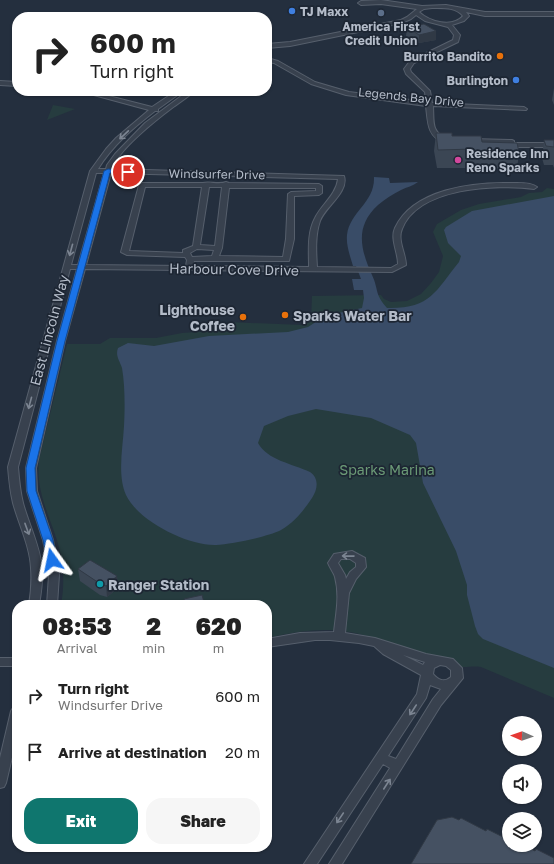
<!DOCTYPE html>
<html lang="en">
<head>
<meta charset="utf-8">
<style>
	:root { --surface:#fff; --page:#f6f6f6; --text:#222; --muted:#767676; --accent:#0f766e }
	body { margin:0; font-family:"Golos Text",sans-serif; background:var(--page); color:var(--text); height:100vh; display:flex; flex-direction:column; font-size:15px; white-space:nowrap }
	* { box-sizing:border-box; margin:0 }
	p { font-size:13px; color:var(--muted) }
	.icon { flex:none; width:22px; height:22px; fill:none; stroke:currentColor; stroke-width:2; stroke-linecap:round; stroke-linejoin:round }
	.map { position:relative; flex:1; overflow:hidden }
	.sheet { position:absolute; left:12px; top:600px; width:260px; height:252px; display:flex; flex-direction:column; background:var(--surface); border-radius:16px; box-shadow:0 1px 3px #0004 }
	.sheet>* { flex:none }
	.top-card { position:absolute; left:12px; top:12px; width:260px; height:84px; border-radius:16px; box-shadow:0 1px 3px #0004; background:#fff; color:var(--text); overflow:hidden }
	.needle { width:26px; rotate:272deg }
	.fabs { position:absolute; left:502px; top:716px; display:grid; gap:8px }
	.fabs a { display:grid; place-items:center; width:40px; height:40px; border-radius:50%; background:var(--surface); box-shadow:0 1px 3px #0004; font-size:20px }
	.pin { position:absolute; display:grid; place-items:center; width:34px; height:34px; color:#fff; margin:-17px; border:2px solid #fff; border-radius:50%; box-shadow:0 1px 4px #0007 }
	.me { position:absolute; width:44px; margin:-22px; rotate:348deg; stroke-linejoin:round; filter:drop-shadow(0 0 3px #0008) }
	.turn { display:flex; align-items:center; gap:14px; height:84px; padding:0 12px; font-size:18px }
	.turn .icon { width:52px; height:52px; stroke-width:2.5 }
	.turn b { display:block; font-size:28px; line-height:34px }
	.eta { display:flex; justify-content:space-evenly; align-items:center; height:68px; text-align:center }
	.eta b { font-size:24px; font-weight:800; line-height:28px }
	.cta { display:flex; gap:8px; margin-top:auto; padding:8px 12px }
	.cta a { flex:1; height:46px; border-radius:16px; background:var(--accent); color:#fff; font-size:16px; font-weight:800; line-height:46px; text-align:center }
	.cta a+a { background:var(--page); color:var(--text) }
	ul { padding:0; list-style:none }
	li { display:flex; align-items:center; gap:12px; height:56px; padding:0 12px }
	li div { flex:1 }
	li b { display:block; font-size:15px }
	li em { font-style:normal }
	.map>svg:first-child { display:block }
</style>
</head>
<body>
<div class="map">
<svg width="554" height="864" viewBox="0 0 554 864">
	<rect width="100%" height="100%" fill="#242f3e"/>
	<g fill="#263c3f">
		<path d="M 53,105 L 75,109 L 47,120 Z"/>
		<path d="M 547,188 L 554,189 L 554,698 L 481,667 C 474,666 470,667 463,667 C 451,667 418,654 405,649 C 350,627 324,625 267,638 L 267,605 L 61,605 C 64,588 64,572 61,556 C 54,521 35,497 39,460 L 67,344 L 100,344 L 110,338 L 156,338 L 182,333 L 224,330 L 227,326 L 227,322 L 303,325 L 311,321 L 312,296 L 381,295 L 384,299 L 391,302 L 407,301 L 421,294 L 431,283 L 439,272 L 443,256 L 433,232 L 437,224 L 461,210 L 479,204 L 521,197 L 529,193 L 542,192 Z"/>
	</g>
	<path fill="#394c67" d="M 374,177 L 389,178 L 390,183 L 418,182 C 413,186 407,187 401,190 C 393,194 385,199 378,205 C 354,227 361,250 372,275 C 379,290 374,293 387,308 C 430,309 435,292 459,262 L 461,256 L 448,243 L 444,230 L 446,227 L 472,211 L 554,196 L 554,668 L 483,639 L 478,634 L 475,626 L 467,595 L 467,585 L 456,551 L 423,483 L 416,443 L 410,435 L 371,418 L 316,409 L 288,416 L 264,426 L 258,443 C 267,460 293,464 310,472 C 319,478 318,489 312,498 C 303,511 295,522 281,530 C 267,537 232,544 216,545 C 188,546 138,521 126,495 C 117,474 123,447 124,426 C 125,408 125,385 122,368 C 120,361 115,356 118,348 L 128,343 L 154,346 L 209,336 L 288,332 L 308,327 L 322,318 L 329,315 L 362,308 L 364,298 L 363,290 L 354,290 L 352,279 L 361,279 L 356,266 L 353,266 C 350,256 346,245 347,235 C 350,211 375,203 374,177 Z"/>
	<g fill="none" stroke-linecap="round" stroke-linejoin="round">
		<g stroke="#565f6c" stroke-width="2">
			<g id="minor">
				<path d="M 381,0 L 422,6 L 446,5 L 485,12 L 554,12 L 554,16 L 485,16 L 466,12 L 469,16 L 464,21 L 452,25 L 460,35 L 458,42 L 414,63 L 410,69 L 411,72 L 430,91 L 432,103 L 524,107 L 527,109 L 526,110 L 433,106 C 434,124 431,130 447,140 L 448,141 L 445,143 C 427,137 428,122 426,106 L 346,95 L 311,84 L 274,63 L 267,62 L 267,58 L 278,61 L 315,82 L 349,92 L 426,102 L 425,92 L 406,74 L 404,69 L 410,61 L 453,40 L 454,35 L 448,27 L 425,21 L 416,15 L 411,19 L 402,23 L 290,46 L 267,48 L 267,44 L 290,42 L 401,20 L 407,17 L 417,9 L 381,4 L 361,5 L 358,3 L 361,1 ZM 432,8 C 443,8 456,7 463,16 C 452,28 430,22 419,12 L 424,9 Z"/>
				<path d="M 0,81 L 17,82 L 17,86 L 0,85 Z"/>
				<path d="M 79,91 L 89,91 L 152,107 L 176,91 L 183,91 L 158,109 L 158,111 L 155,111 C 133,128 112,146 98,169 L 106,169 L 107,165 L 115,154 L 145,123 L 188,91 L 195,91 C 188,97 180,102 172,108 C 156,120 118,150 112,169 L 344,176 C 349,192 326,206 320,221 C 315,235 316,252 317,267 L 391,268 L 398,264 C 398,252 390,239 395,228 C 413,189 473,182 511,183 C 519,183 531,182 537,187 L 534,189 C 497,184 418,187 402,229 C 397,240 406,254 406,265 L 392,272 L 85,269 L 65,341 L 36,468 L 37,491 L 53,540 L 57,560 L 59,575 L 57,605 L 47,605 L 49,575 L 47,560 L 43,540 L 27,491 L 26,468 L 57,341 L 77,269 L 70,269 L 18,467 C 19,479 20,491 23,503 C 29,525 40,546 42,568 C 43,581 41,593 39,605 L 29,605 C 31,593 32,581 31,568 C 30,546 19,525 13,503 C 10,491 9,479 8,467 L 90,171 L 106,149 L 116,138 L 149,110 ZM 96,173 L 104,173 L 78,265 L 71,265 ZM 111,173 L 338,179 C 336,195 322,204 315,218 C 307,233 309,251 309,267 L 193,266 L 194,261 L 289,261 L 294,239 L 294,196 L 319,195 L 322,193 L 322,186 L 319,184 L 229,183 L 226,182 C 219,185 209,181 203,183 L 142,183 L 139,185 L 121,252 L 127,255 L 185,257 L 187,260 L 186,266 L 86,265 ZM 145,187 L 202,187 L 193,246 L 183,250 L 183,253 L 129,251 ZM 209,187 L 222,187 L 215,246 L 200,245 ZM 229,188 L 316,188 L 316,191 L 291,192 L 288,194 L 286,239 L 283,257 L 219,256 L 222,248 ZM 197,249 L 214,250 L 212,256 L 192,257 L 190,253 Z"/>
				<path d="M 471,139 L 512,140 L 514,141 L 514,143 L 554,143 L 554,147 L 506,147 L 504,146 L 504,144 L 469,142 L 468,141 Z"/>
				<path d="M 352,551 L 365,558 L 366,567 L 356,579 L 349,593 L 345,633 L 375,638 L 426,654 L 453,659 L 462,668 L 463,678 L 441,705 L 342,864 L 329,864 L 390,768 L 383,764 L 317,864 L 304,864 L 417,694 L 421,675 L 383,654 L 374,646 L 359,643 L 330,640 L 315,640 L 267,647 L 267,639 L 300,633 L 334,632 C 336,613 340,596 335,577 C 334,573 330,568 328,563 L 334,554 ZM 341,559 L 350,559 L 356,563 L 356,567 L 350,572 L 346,579 L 345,575 L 338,563 ZM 403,655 L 425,662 L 423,665 ZM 440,665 L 446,666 L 451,670 L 451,677 C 444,683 438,680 433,674 L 434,668 ZM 430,685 L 441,689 L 433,699 L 396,759 L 388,756 L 426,698 Z"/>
				<rect x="0" y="658" width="17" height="8"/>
				<path d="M 17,706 L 17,736 L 6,783 L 4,787 L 0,788 L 0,758 L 11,711 L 13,708 Z"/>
			</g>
		</g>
		<use href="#minor" fill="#38414e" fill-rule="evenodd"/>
	</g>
	<g fill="#3b4654">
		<path d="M 407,27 L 436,31 L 436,40 L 419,43 L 406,36 Z"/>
		<path d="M 554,88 L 554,105 L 552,100 Z"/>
		<path d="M 436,133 L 482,142 L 519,152 L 517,170 L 473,169 L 472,168 L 437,168 L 434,151 Z"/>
		<path d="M 544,140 L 554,140 L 554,168 L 553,165 L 544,165 L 542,158 Z"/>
		<path d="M 78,569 L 117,576 L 118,588 L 107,597 L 100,595 L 80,581 Z"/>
	</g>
	<g fill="#303945">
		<path d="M 436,31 L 436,40 L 419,43 L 419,35 Z"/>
		<path d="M 117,576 L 118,588 L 107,597 L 106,586 Z"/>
		<path d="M 204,602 L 205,605 L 192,605 Z"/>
	</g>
	<g fill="#455162" stroke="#303945">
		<path d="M 424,24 L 436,31 L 419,35 L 407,27 Z"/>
		<path d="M 436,133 L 452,133 L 452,136 L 481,136 L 482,142 L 517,143 L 519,152 L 475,151 L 474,149 L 438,150 Z"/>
		<path d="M 544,140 L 554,140 L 554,147 L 546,146 Z"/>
		<path d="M 90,560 L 117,576 L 106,586 L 99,583 L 78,569 Z"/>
		<path d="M 202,595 L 204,602 L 192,605 L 186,605 L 184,599 Z"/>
		<path d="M 452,817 L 459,820 L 461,818 L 486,831 L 487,829 L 509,840 L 509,845 L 520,845 L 527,849 L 528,847 L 535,851 L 536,849 L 554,858 L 554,864 L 411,864 L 437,820 Z"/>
	</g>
	<defs><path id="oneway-shaft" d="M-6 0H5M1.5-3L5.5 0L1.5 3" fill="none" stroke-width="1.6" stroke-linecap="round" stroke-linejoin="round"/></defs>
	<g stroke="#7c8592">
		<use href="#oneway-shaft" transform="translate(124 135) rotate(137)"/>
		<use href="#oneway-shaft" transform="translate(71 250) rotate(105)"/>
		<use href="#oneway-shaft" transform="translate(30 403) rotate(105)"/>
		<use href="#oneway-shaft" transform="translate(27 529) rotate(70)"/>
		<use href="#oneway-shaft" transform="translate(348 556) rotate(-179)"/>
		<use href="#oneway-shaft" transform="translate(413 710) rotate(123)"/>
		<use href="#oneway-shaft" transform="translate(387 784) rotate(-57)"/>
		<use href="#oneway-shaft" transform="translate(340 818) rotate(124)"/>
	</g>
	<path fill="#1a73e8" stroke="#114b97" d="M 108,169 L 128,170 L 132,172 L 128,174 L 110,173 L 65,341 L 35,468 L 36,491 L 53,540 L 57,560 L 52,563 L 47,560 L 43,540 L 27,491 L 26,468 L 57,341 L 104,171 Z"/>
	<g fill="#3f7fe0" stroke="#1d2633" stroke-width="1.5">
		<circle cx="292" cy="11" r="4"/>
		<circle cx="516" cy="80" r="4"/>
	</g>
	<circle fill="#5c6f8a" stroke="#1d2633" stroke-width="1.5" cx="381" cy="13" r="4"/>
	<g fill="#e8710a" stroke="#1d2633" stroke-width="1.5">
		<circle cx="500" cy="56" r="4"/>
		<circle cx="285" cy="315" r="4"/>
		<circle cx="243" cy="317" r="4"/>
	</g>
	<circle fill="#d1479c" stroke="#1d2633" stroke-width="1.5" cx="458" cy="160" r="4"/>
	<circle fill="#0f9aa8" stroke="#1d2633" stroke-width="1.5" cx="100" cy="584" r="4"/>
	<g text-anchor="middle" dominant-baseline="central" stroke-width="3.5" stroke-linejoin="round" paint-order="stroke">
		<g font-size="12" font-weight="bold" fill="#b4bcc9" stroke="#1d2633" text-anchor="start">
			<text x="300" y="11">TJ Maxx</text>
			<text x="381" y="26" text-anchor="middle">America First<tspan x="381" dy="14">Credit Union</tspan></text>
			<text x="492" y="56" text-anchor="end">Burrito Bandito</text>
			<text x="508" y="80" text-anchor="end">Burlington</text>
			<text x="466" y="153">Residence Inn<tspan x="466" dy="14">Reno Sparks</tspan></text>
		</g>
		<g font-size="12" fill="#b4bcc9" stroke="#1d2633">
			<text transform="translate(411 97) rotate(6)">Legends Bay Drive</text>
			<text transform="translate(217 174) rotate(1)">Windsurfer Drive</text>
		</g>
		<g font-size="14" fill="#b4bcc9" stroke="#1d2633">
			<text transform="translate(234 269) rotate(1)">Harbour Cove Drive</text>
			<text transform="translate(49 330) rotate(-75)">East Lincoln Way</text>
		</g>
		<g font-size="14" font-weight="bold" fill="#b4bcc9" stroke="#1d2633" text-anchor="start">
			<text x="235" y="309" text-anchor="end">Lighthouse<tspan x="235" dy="16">Coffee</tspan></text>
			<text x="293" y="315">Sparks Water Bar</text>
			<text x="108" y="584">Ranger Station</text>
		</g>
		<g font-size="14" fill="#6b9a76" stroke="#1d2633">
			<text x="387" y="469">Sparks Marina</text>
		</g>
	</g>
</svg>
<div class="fabs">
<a><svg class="needle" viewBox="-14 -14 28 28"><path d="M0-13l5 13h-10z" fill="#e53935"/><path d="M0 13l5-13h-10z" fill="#767676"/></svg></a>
<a><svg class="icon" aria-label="sound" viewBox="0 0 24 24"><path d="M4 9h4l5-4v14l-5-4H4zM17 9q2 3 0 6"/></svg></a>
<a><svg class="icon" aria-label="layers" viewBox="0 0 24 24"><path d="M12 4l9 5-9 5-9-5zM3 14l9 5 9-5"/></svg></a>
</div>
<div class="pin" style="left:128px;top:172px;background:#d93025"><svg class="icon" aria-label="arrive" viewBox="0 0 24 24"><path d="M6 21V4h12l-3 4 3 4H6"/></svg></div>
<svg class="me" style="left:52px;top:560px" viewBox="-20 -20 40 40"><path d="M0-17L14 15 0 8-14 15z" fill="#1a73e8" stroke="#fff" stroke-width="4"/></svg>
<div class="top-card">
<div class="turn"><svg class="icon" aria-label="right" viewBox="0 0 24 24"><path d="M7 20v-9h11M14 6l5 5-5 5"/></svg><div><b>600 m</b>Turn right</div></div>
</div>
<section class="sheet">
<div class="eta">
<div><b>08:53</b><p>Arrival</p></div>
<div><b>2</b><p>min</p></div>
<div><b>620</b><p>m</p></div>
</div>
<ul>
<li><svg class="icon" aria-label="right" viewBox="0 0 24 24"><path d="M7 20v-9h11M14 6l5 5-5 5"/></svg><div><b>Turn right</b><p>Windsurfer Drive</p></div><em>600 m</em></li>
<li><svg class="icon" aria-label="arrive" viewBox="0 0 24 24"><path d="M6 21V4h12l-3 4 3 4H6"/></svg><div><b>Arrive at destination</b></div><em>20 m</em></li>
</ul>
<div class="cta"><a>Exit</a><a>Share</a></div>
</section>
</div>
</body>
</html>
